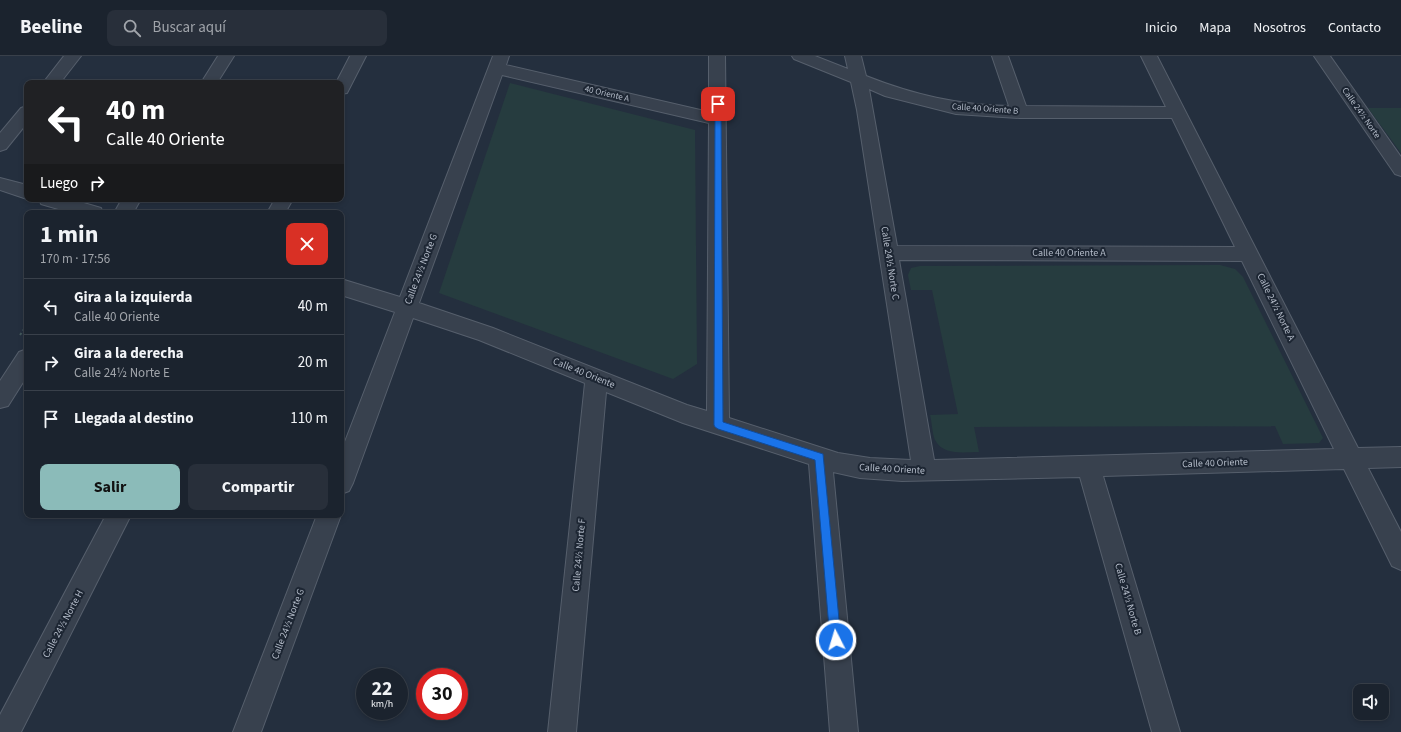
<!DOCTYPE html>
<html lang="es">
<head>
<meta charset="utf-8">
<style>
	:root { --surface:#1b232e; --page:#282f3a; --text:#f1f3f6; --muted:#a0a4aa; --line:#39404a; --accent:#8bbbb9 }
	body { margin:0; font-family:"Source Sans 3",sans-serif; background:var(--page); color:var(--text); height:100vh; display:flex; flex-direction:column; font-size:15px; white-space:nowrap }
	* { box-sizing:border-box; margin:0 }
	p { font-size:13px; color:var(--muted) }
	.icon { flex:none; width:22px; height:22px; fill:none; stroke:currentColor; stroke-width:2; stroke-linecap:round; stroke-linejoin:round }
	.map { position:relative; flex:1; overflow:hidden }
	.panel { position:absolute; left:24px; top:154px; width:320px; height:308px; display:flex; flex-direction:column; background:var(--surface); border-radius:8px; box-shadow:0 2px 6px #0003,0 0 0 1px var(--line) }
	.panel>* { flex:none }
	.guide { position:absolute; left:24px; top:24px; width:320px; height:122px; border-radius:8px; box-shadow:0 2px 6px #0003,0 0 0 1px var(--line); background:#202124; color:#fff; overflow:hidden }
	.buttons { position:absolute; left:1353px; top:628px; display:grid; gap:8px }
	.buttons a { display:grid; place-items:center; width:36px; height:36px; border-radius:8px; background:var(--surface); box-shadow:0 2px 6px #0003,0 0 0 1px var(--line); font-size:20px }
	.speed { position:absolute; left:356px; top:612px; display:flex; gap:8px; font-size:20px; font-weight:700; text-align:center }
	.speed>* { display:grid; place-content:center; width:52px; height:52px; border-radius:50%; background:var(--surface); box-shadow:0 2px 6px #0003,0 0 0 1px var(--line); line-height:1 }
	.speed small { font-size:10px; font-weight:400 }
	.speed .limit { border:6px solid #d22; background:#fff; color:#111 }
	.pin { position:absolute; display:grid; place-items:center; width:34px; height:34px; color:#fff; margin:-17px; border-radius:8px; box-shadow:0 2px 6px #0006 }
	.me { position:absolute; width:44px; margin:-22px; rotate:355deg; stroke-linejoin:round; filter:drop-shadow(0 0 3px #0008) }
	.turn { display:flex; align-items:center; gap:14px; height:84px; padding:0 16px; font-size:18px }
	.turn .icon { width:52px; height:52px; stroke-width:2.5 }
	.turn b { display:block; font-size:28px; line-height:34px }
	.then { display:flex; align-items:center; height:38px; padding:0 16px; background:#0003; gap:8px; font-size:15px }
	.round { display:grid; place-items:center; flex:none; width:42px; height:42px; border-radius:8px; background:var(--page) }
	.overview { display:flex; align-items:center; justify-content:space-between; height:68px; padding:0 16px }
	h1 { font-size:24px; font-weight:700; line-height:30px }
	.action { display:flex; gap:8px; margin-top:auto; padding:8px 16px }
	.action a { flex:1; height:46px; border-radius:8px; background:var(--accent); color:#111; font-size:16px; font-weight:700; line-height:46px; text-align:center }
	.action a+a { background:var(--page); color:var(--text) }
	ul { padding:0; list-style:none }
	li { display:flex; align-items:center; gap:12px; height:56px; padding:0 16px; border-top:1px solid var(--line) }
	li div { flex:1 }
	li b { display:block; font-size:15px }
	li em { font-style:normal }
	header { display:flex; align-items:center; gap:24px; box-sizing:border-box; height:56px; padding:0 20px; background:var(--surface); border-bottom:1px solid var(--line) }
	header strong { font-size:19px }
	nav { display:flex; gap:22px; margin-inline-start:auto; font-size:14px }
	.search { width:280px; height:36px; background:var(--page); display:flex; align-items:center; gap:10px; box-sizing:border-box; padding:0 14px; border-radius:8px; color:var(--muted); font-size:15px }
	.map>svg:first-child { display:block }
</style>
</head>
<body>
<header>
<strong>Beeline</strong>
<div class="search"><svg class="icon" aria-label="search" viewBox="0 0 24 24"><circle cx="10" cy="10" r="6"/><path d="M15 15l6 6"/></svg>Buscar aquí</div>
<nav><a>Inicio</a><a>Mapa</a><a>Nosotros</a><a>Contacto</a></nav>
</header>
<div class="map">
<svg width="1401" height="676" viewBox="0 0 1401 676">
	<rect width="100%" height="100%" fill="#242f3e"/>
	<g fill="#263c3f">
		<path d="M 510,27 L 695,74 L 697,308 L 673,323 L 439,237 Z"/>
		<path d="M 1368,52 L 1401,52 L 1401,97 Z"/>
		<path d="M 1220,209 L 1235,213 L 1243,221 L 1323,382 L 1319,387 L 1283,388 L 1275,370 L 974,371 L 979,396 C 965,396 943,400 935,384 C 932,377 932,366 930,359 L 958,358 L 932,234 L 911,234 L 908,219 L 911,212 L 920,210 Z"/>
	</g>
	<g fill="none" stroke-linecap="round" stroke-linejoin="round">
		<g stroke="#565f6c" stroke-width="2">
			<g id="minor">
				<path d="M 64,0 L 81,0 L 60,27 L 43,27 Z"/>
				<path d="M 218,0 L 234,0 L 217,27 L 201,27 Z"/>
				<path d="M 350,0 L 366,0 L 347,37 L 341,38 L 341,27 L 336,27 Z"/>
				<path d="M 493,0 L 509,0 L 506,9 L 709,56 L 709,0 L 725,0 L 729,362 L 838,397 L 870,402 L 911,404 L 857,54 L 851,26 L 794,3 L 792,0 L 815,0 L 848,13 L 845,0 L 861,0 L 866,20 C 914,39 958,49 1009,50 L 992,0 L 1008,0 L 1026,50 L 1166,51 L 1141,0 L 1157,0 L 1358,392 L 1401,391 L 1401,411 L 1368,412 L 1401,476 L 1401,514 L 1392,510 L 1344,413 L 1103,420 L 1180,676 L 1152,676 L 1080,421 L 902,425 L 860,422 L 833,416 L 858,676 L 830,676 L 809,408 L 683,367 L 606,336 L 576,676 L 548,676 L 585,327 L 479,284 L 413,262 L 353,427 L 349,435 L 341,438 L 341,396 L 395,256 L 341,239 L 341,223 L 400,241 ZM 502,19 L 709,67 L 707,355 L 687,349 L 493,272 L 419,247 ZM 869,33 L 885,40 L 956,58 L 1020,62 L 1172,62 L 1235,191 L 897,190 ZM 899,204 L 1242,205 L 1334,393 L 934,404 Z"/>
				<path d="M 1314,0 L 1330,0 L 1401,101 L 1401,120 L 1395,118 Z"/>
				<path d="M 27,50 L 27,67 L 6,93 L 0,95 L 0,77 L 21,52 Z"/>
				<path d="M 0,122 L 27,129 L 27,143 L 0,134 Z"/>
				<path d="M 39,143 L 70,143 L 101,152 L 103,157 L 72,157 L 41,148 Z"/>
				<path d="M 122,143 L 141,143 L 133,157 L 114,157 Z"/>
				<path d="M 275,143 L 293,143 L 285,157 L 267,157 Z"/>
				<path d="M 27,293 L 27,320 L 8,350 L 0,352 L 0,325 L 19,296 Z"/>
				<path d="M 106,459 L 131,459 L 21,676 L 0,676 L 0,659 Z"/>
				<path d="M 317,459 L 341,459 L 261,676 L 233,676 Z"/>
			</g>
		</g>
		<path stroke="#44595c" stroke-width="2" stroke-dasharray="2.5 2.5" stroke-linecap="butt" d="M 20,279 L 27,269"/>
		<use href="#minor" fill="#38414e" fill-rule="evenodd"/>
	</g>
	<path fill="#1a73e8" stroke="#114b97" d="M 715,46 L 720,46 L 721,48 L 723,366 L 823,398 L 841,584 L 840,588 L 836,590 L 832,588 L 830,584 L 815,404 L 718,373 L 715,371 L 714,369 Z"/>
	<g text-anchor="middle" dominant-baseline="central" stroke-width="4" stroke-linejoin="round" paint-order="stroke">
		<g font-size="9" fill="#b4bcc9" stroke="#1d2633">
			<text transform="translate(607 38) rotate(13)">40 Oriente A</text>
			<text transform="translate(985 53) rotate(4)">Calle 40 Oriente B</text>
			<text transform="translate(1361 57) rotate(55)">Calle 24½ Norte</text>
		</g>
		<g font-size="10" fill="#b4bcc9" stroke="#1d2633">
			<text x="1069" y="197">Calle 40 Oriente A</text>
			<text transform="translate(890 207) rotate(81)">Calle 24½ Norte C</text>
			<text transform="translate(421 213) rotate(-69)">Calle 24½ Norte G</text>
			<text transform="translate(1276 251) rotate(64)">Calle 24½ Norte A</text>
			<text transform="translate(584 317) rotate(22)">Calle 40 Oriente</text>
			<text transform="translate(1215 407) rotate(-2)">Calle 40 Oriente</text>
			<text transform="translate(892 413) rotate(3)">Calle 40 Oriente</text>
			<text transform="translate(579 499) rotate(-85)">Calle 24½ Norte F</text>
			<text transform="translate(1128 543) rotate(74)">Calle 24½ Norte B</text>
			<text transform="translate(63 568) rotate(-62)">Calle 24½ Norte H</text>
			<text transform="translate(288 568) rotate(-69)">Calle 24½ Norte G</text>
		</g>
	</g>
</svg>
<div class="buttons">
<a><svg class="icon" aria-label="sound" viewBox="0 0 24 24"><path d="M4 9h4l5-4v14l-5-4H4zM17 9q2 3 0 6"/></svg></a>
</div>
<div class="speed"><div>22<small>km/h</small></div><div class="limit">30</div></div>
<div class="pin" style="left:718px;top:48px;background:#d93025"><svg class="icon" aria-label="arrive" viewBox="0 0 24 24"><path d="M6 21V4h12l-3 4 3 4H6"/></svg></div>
<svg class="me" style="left:836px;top:584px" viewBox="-20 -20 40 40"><circle r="17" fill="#1a73e8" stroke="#fff" stroke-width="3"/><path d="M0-11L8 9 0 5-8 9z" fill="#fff"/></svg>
<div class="guide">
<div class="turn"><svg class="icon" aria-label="left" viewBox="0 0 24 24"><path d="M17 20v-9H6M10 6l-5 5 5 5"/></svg><div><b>40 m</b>Calle 40 Oriente</div></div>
<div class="then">Luego<svg class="icon" aria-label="right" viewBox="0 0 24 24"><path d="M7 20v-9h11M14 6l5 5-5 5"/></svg></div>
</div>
<section class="panel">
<div class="overview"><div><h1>1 min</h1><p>170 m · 17:56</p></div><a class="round" style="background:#d93025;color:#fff"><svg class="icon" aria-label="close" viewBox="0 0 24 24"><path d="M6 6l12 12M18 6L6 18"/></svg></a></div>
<ul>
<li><svg class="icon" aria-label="left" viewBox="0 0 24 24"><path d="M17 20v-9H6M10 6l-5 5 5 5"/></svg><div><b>Gira a la izquierda</b><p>Calle 40 Oriente</p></div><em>40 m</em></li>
<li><svg class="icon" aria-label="right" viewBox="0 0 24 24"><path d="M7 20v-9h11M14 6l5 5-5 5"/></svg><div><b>Gira a la derecha</b><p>Calle 24½ Norte E</p></div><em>20 m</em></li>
<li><svg class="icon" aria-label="arrive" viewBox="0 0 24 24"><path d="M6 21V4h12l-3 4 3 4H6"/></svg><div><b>Llegada al destino</b></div><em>110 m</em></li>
</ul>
<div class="action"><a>Salir</a><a>Compartir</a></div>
</section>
</div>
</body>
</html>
